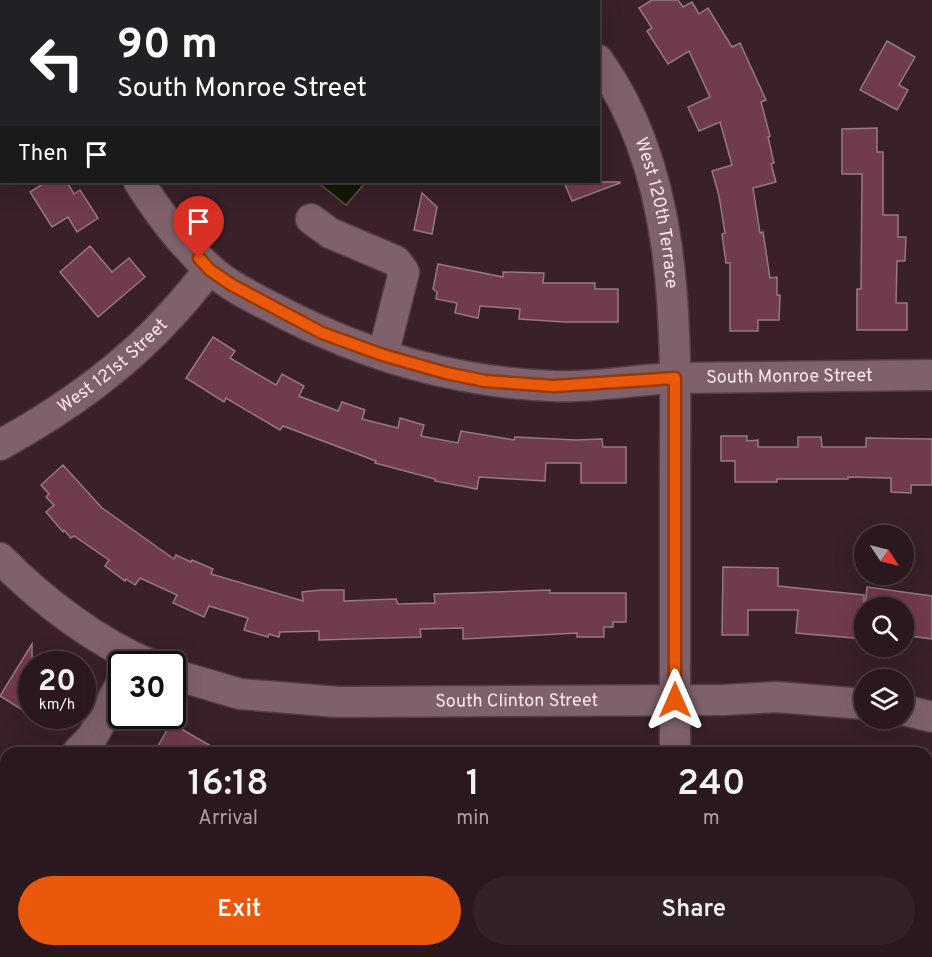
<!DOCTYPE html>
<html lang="en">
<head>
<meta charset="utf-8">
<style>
	:root { --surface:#2b181f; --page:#332128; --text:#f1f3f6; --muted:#a6a0a4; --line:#47373d; --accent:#ea580c }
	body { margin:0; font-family:Overpass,sans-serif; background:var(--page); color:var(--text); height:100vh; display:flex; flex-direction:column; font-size:22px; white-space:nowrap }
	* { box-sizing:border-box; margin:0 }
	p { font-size:20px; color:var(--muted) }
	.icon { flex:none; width:33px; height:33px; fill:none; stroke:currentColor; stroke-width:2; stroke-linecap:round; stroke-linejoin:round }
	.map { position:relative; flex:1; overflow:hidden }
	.side { position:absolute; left:0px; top:747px; width:933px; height:210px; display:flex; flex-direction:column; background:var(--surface); border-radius:18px 18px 0 0; box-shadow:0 6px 24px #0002,0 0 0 2px var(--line) }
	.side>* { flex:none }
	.guide { position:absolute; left:0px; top:0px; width:600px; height:183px; box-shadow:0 6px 24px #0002,0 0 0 2px var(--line); background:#202124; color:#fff; overflow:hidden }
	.needle { width:39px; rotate:125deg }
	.buttons { position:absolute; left:854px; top:525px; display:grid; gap:12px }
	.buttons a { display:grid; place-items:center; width:60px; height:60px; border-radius:50%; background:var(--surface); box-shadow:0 6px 24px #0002,0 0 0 2px var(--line); font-size:30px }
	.speed { position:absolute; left:18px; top:651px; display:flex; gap:12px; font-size:30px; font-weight:700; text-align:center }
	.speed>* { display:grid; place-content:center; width:78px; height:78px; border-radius:50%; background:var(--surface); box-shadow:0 6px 24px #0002,0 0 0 2px var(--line); line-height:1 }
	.speed small { font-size:15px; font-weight:400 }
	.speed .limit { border:3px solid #111; border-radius:9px; background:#fff; color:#111 }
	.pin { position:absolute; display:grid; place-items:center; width:51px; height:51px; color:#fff; margin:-62px -26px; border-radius:50% 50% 50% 0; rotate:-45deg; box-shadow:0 0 6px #0007 }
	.pin .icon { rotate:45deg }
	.me { position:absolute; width:66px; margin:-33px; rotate:0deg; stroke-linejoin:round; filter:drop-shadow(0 0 4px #0008) }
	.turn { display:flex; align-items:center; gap:21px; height:126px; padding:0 18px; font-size:27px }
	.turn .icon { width:78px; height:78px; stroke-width:2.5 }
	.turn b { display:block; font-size:42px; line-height:51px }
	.then { display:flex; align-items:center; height:57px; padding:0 18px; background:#0003; gap:12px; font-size:22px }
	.eta { display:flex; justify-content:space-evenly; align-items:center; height:102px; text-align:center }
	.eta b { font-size:36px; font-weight:600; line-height:42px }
	.primary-button { display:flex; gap:12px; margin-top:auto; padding:12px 18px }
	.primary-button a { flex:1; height:69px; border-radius:36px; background:var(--accent); color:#fff; font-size:24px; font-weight:600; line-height:69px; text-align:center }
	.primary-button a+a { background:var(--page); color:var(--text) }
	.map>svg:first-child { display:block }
</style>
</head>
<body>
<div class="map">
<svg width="932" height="957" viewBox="0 0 932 957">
	<rect width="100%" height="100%" fill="#392029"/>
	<path fill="#121600" stroke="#575547" stroke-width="1.5" d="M 324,182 L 366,182 L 346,205 L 321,185 Z"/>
	<g fill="#713b4e" stroke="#977882" stroke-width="1.5">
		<path d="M 652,0 L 678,0 L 683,7 L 692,2 L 699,14 L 708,8 L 732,47 L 740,43 L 766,100 L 761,102 L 770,136 L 768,137 L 774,163 L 771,164 L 776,182 L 753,188 L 760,233 L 763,232 L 770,278 L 777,277 L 777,295 L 780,295 L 779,320 L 758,320 L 758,331 L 730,331 L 730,263 L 726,263 L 722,234 L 725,233 L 719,196 L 712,171 L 732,165 L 720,122 L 699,131 L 688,107 L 710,97 L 689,51 L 668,64 L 647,31 L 652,28 L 639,8 Z"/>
		<path d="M 887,41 L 915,57 L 899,85 L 908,90 L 897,110 L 860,90 Z"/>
		<path d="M 877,128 L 877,152 L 883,152 L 883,215 L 898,215 L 898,237 L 906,237 L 905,261 L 897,261 L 896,303 L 907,303 L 907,330 L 857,330 L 857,289 L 861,289 L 862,174 L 842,174 L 842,129 Z"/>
		<path d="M 46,182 L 67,182 L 74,194 L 80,190 L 98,218 L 77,232 L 68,217 L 52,227 L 30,192 Z"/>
		<path d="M 564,182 L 620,182 L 620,183 L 572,201 Z"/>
		<path d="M 422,193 L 437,207 L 432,234 L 414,230 Z"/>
		<path d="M 90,246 L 112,272 L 129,258 L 145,277 L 98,317 L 60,272 Z"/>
		<path d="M 438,264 L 503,277 L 503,272 L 544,273 L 543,283 L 595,283 L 595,289 L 618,289 L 618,322 L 564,322 L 519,319 L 520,309 L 480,306 L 478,318 L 455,313 L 457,303 L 436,299 L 437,292 L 433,289 Z"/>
		<path d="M 213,337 L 235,351 L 230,358 L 276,385 L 282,374 L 304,386 L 299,396 L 338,411 L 342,402 L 365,410 L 362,419 L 398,428 L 400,418 L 424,425 L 421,436 L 458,443 L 461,431 L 514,440 L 515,437 L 576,440 L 602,439 L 603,447 L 626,447 L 626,483 L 581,483 L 581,463 L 546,463 L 545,481 L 479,477 L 477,489 L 435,481 L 435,479 L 375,463 L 376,461 L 283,426 L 280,430 L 226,398 L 224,402 L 186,378 Z"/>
		<path d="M 721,436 L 747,436 L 747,441 L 758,440 L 758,447 L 798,447 L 798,437 L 821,437 L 822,447 L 866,447 L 866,438 L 932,439 L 932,485 L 911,485 L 911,493 L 891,492 L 891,478 L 848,477 L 848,479 L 777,479 L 777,482 L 735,482 L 735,461 L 721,461 Z"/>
		<path d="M 63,465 L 102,508 L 174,559 L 176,555 L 191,562 L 192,560 L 213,569 L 211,574 L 303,601 L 302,592 L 321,590 L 344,590 L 344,601 L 396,599 L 398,604 L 435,603 L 434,594 L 550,590 L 550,593 L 626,593 L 626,622 L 613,622 L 613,627 L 604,627 L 604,637 L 577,637 L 577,633 L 463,639 L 463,628 L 420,629 L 421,637 L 319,640 L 319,631 L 280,632 L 279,637 L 269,634 L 268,637 L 244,630 L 248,618 L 209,606 L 204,617 L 173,603 L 177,595 L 140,578 L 135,585 L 126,579 L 125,581 L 105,566 L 109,560 L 74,536 L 71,538 L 64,530 L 63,532 L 46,512 L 54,505 L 46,497 L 49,494 L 41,485 Z"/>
		<path d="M 723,567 L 778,568 L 778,586 L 864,595 L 864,639 L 796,633 L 798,610 L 748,610 L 748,635 L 722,635 Z"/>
		<path d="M 867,587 L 932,596 L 932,639 L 903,635 L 903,608 L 865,608 Z"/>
		<path d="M 32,644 L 32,716 L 0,696 Z"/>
		<path d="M 171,723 L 223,753 L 154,753 Z"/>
	</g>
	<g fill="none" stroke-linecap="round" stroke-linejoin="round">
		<g stroke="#533e46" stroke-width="33">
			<g id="minor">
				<path d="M 14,0 L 16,2"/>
				<path d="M 549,0 L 551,2"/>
				<path id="s1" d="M 598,60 C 684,180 675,341 675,481 C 675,572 675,662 675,753"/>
				<path id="s2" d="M 139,182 C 159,213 181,244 210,269 C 230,287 256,299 279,311 C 366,356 454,382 552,386 C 594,388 637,379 678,378 C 763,377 847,376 932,375"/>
				<path d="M 311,219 L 330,233 L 396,261 L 404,272 L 383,355"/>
				<path id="s3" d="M 0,445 C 62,411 123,368 171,315 C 185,300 197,285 210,269"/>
				<path d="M 0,558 C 41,600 96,642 149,664"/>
				<path id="s4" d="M 172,674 L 240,694 L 338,702 L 723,700 L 776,697 L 864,704"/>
				<path d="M 903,710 L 932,717"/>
				<path d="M 77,753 L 93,736 L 122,682"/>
				<path d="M 3,813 L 6,810"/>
				<path d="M 700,951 L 701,957"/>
			</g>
		</g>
		<use href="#minor" stroke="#7f616b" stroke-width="30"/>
	</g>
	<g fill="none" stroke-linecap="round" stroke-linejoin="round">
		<g stroke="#983908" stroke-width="15">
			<path id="route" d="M 199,258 L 210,270 L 232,285 L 322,333 L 383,355 L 446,373 L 485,381 L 554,386 L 675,378 L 675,700"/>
		</g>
		<use href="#route" stroke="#ea580c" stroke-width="10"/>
	</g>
	<g text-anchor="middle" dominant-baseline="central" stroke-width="6" stroke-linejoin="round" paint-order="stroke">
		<g font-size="18" fill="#f9e7ec" stroke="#190e11">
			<text stroke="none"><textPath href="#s1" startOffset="166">West 120th Terrace</textPath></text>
			<text stroke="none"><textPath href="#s3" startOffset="138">West 121st Street</textPath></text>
			<text stroke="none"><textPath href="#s2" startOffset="717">South Monroe Street</textPath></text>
			<text stroke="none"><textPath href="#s4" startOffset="348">South Clinton Street</textPath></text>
		</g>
	</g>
</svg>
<div class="buttons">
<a><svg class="needle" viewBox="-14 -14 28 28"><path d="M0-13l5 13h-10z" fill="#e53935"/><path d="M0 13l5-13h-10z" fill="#a6a0a4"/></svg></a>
<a><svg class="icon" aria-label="search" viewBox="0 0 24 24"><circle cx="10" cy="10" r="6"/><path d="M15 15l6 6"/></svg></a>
<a><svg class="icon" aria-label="layers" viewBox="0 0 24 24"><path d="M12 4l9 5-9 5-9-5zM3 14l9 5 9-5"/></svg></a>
</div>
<div class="speed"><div>20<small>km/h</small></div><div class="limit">30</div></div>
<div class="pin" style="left:199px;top:258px;background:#d93025"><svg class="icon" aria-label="arrive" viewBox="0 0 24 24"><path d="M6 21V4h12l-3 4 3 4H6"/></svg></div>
<svg class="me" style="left:675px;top:700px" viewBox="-20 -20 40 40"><path d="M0-17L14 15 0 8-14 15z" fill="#ea580c" stroke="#fff" stroke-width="4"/></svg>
<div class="guide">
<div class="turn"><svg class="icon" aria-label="left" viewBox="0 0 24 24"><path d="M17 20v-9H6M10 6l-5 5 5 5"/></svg><div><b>90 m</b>South Monroe Street</div></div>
<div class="then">Then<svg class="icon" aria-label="arrive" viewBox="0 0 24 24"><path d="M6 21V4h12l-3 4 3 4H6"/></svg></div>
</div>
<section class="side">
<div class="eta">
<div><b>16:18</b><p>Arrival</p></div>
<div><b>1</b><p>min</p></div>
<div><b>240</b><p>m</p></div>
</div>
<div class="primary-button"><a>Exit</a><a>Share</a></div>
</section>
</div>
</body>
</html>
